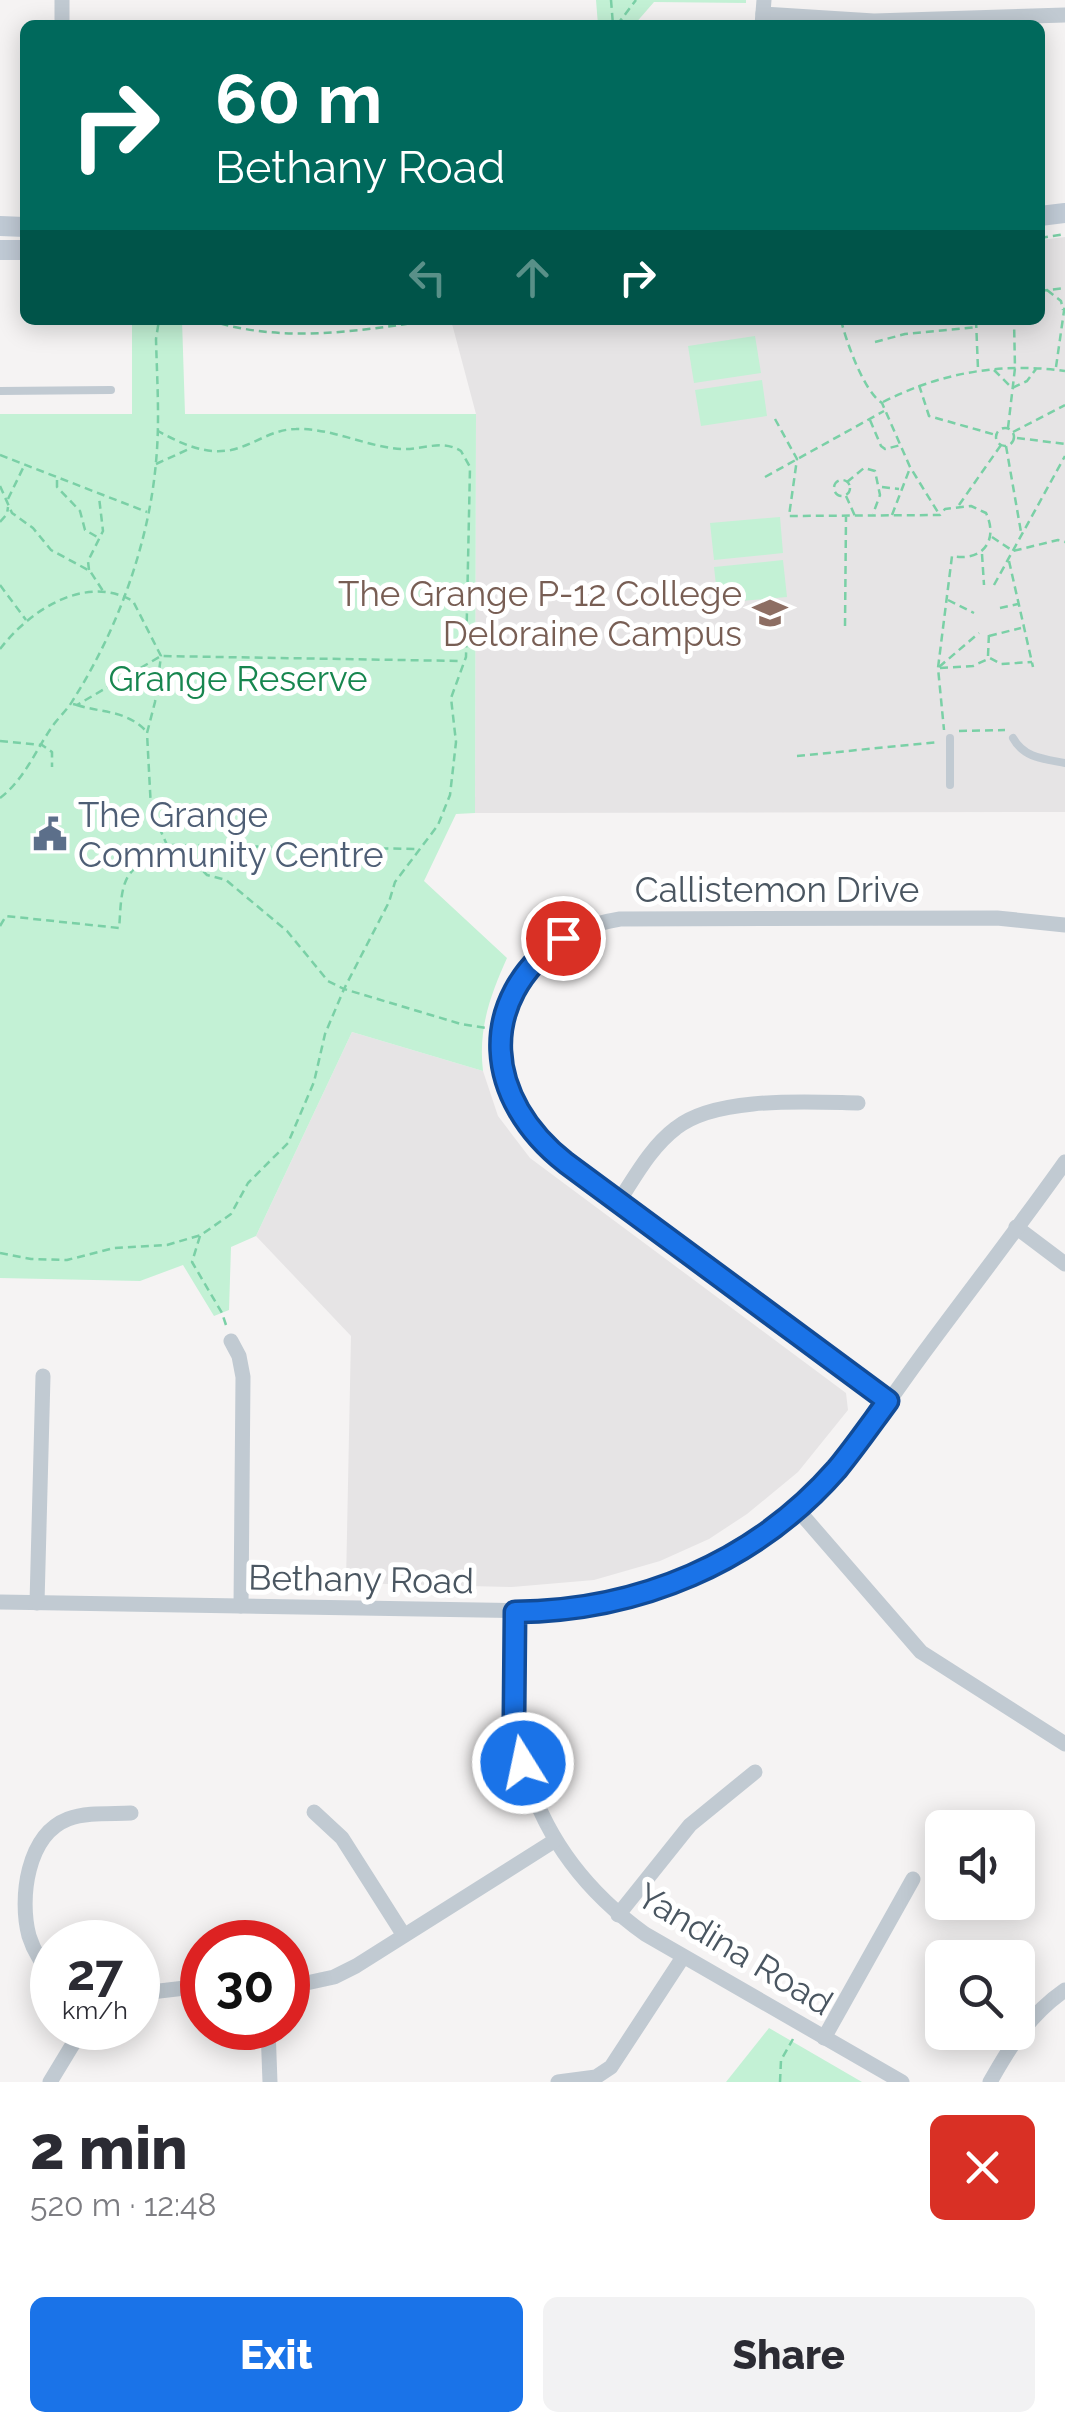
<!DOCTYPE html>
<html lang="en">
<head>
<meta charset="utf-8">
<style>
	:root { --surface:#fff; --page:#f2f2f3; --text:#2b2b33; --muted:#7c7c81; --accent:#1a73e8 }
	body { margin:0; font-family:Raleway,sans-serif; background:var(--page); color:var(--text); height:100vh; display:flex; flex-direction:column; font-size:38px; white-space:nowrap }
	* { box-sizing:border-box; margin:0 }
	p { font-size:32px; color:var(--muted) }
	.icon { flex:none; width:55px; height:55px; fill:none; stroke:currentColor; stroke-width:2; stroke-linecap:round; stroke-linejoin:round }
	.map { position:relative; height:2082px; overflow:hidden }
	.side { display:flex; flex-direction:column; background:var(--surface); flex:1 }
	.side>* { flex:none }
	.top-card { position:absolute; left:20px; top:20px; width:1025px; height:305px; border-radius:15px; box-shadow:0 5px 25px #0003; background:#00695c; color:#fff; overflow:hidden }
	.buttons { position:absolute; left:925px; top:1810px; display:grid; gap:20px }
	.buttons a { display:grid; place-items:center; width:110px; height:110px; border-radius:15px; background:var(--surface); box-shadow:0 5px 25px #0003; font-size:50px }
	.speed { position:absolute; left:30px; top:1920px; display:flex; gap:20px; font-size:50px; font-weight:700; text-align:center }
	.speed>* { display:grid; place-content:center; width:130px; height:130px; border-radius:50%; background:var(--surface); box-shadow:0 5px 25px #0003; line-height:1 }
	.speed small { font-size:25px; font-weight:400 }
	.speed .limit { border:15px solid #d22; background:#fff; color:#111 }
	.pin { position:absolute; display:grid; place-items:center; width:85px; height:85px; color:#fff; margin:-42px; border:5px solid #fff; border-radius:50%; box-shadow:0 2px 10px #0007 }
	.me { position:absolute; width:110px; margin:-55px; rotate:350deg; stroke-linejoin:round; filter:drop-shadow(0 0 8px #0008) }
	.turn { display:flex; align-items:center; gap:35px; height:210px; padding:0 30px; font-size:45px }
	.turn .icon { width:130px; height:130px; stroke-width:2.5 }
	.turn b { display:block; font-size:70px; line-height:85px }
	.lanes { display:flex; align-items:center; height:95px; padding:0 30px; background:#0003; justify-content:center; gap:50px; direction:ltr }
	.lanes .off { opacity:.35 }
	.round { display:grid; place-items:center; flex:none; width:105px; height:105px; border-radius:15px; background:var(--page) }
	.overview { display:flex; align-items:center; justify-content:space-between; height:170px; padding:0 30px }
	h1 { font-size:60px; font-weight:800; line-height:75px }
	.primary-button { display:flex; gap:20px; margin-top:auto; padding:20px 30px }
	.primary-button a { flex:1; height:115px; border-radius:15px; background:var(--accent); color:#fff; font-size:40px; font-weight:800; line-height:115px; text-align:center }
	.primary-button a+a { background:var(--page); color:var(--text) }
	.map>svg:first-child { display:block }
</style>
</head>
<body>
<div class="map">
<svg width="1065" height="2082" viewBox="0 0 1065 2082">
	<rect width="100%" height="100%" fill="#f5f3f3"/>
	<g fill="#e6e4e5">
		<path d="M 1065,237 L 1065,812 L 475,813 L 476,414 L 451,320 L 1040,320 L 1040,240 Z"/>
		<path d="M 352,1032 L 483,1071 L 498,1116 L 530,1158 L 846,1393 L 848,1410 L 798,1472 L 747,1514 L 709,1539 L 660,1561 L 594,1580 L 512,1587 L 346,1583 L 351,1336 L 256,1236 Z"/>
	</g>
	<g fill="#c3f1d5">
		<path d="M 596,0 L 746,0 L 746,3 L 654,2 L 634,25 L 598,25 Z"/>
		<path d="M 132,320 L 182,320 L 185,414 L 476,414 L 475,813 L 456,814 L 424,881 L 507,958 C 490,996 478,1029 483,1071 L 352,1032 L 256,1236 L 231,1247 L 229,1310 L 214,1316 L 183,1265 L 140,1281 L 0,1278 L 0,414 L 132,414 Z"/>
		<path d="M 755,336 L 761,373 L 694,383 L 688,346 Z"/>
		<path d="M 762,380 L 767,416 L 701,426 L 695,390 Z"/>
		<path d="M 780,517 L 783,553 L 714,560 L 710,523 Z"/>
		<path d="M 783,560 L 787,597 L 718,603 L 714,567 Z"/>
		<path d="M 769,2028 L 862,2082 L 726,2082 Z"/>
	</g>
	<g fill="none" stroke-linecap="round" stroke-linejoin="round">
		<g stroke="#7ad0a6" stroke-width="2.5" stroke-dasharray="8 5" stroke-linecap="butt">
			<path d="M 611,0 L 613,25"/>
			<path d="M 617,25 L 636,0"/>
			<path d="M 1040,238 L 1065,234"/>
			<path d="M 1047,290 L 1061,301 L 1063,310"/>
			<path d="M 1040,291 L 1065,288"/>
			<path d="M 208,320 C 284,344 356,331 434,320"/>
			<path d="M 841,320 C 846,341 864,392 882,403 L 910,467 L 939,514"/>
			<path d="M 976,320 L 978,369"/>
			<path d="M 875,342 L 905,334 L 977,327"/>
			<path d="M 1056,367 L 1065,304"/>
			<path d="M 994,370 L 1012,388 L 1027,381 L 1036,369"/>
			<path d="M 919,385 L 929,416 L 996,435"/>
			<path d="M 883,402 C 940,373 1001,362 1065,371"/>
			<path d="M 775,419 L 797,459 L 789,516 L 940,515 L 945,509 L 971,506 L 986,513 C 999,541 982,562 952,556 L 938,668 L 944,730"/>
			<path d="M 870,420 L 881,446 L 885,449 L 901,445"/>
			<path d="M 1008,428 L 1015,368 L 1014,320"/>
			<circle cx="1005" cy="437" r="9"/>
			<path d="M 1013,432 L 1065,405"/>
			<path d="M 1017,438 L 1065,444"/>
			<path d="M 1006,446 L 1021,532"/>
			<path d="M 0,455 L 147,512"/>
			<path d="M 156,464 L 189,449"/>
			<path d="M 765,477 L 884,411"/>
			<path d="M 57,480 L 57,487 L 80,511 L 85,530 L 99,538"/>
			<circle cx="842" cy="488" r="8"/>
			<path d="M 847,482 L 864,468 L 875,471 L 880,495 L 873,514"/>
			<path d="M 0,486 L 12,513 L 33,528 L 51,550 L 90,571 L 103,591"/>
			<path d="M 882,487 L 899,489"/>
			<path d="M 846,496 L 855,516"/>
			<path d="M 8,499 L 24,466"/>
			<path d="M 959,505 L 1001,445"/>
			<path d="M 892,515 L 910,468"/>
			<path d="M 0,522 L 7,514 L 8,507"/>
			<path d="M 992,537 L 1013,551 L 1058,540 L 1065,542"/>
			<path d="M 982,554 L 984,585"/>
			<path d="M 1009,561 L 1033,667"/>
			<path d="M 89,570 L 88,561 L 103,531 L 99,497"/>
			<path d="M 0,585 L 26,620"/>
			<path d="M 994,585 L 1065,456"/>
			<path d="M 948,600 L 974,613"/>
			<path d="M 1000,608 L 1018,604"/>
			<path d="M 845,626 L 846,517"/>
			<path d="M 989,636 L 1021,628"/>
			<path d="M 0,649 C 30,610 85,574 133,601 L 161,656 L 155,702 L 147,733 L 151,809 L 167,845 L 188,856 L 207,875 L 226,880 L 287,931 L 328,981 L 344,989 L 461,1024 L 486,1028"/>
			<path d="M 988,656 L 989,633"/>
			<path d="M 939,667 L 979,633"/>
			<path d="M 940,668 L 973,666 L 990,658 L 1001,664 L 1032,662"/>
			<path d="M 73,704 L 77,705 L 161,656 L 461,661"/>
			<path d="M 77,705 C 102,713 126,710 146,731"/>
			<path d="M 959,731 L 1005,730"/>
			<path d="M 0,741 L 42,745 L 52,752 L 52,767"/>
			<path d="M 797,756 L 939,742"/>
			<path d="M 0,798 C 25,779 36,749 54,724 C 60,716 68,709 73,700 C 117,631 149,544 156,462 C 160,421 157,380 156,339 L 159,320"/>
			<path d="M 0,926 L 6,916 L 119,928 C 121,911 119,878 136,868 C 149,861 157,856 167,845 L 419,849"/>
			<path d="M 200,1236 L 192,1262 L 222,1313 L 227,1328"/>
			<path d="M 0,1253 L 31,1259 L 67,1260 L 114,1248 L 167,1245 L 201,1235 L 231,1214 L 248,1183 L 288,1143 L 314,1082 L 325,1034 L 344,989 L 389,902 L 395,882 L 438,825 L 450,795 L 456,742 L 451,698 L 466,657 L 470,467 L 461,451 C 441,439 423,450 402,449 C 366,447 333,428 296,429 C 272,429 254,445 231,450 C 204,455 180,443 158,431"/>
			<path d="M 780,2082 L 781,2060 L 793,2039"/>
		</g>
		<g stroke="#c1cad2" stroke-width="8">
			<path d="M 0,391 L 111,390"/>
			<path d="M 950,738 L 950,785"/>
			<path d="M 1013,738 C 1024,758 1044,759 1065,763"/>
		</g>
		<g stroke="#c1cad2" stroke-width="15">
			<path d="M 62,0 L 62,25"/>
			<path d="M 763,14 L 874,21 L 1065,15"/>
			<path d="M 762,25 L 764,0"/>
			<path d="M 619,1201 C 636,1175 651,1147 676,1128 C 716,1096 807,1102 858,1103"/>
			<path d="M 1016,1227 L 1065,1264"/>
			<path d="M 231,1341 L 239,1356 L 243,1377 L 241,1606"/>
			<path d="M 888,1401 L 544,1145 C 466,1059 501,938 620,919 L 997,918 L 1065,925"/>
			<path d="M 797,1509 L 921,1652 L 1065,1744"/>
			<path d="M 0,1602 L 541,1611 C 655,1602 760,1556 836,1469 C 870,1431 898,1387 928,1347 C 974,1285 1021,1224 1065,1162"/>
			<path d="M 37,1603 L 43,1376"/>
			<path d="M 515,1612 C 514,1647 511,1684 515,1719 C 526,1810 571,1881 645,1934 L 902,2082"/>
			<path d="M 314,1812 L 342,1838 L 403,1934"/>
			<path d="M 618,1915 L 690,1825 L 755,1772"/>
			<path d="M 52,1976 C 42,1963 34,1952 29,1936 C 19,1898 27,1835 68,1819 C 87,1812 111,1814 131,1813"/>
			<path d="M 288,1987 L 334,1977 L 356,1966 L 554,1841"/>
			<path d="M 138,1998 L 151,1992 L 202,1986"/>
			<path d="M 268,2028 L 270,2082"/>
			<path d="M 824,2038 L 913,1879"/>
			<path d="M 50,2082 L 73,2044 L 89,2028"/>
			<path d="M 558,2082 L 596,2077 L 611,2067 L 683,1957"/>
			<path d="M 990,2082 C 1011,2045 1029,2015 1065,1990"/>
		</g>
		<g stroke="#c1cbd6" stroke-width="20">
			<path d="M 1040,216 L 1065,213"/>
			<path d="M 0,226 L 25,227"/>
			<path d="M 0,250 L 25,250"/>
		</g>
	</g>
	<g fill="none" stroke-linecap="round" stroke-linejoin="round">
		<g stroke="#114b97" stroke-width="25">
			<path id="route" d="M 523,1763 L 514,1716 L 515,1612 C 638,1611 755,1563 837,1469 C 855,1447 871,1424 888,1401 L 566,1163 C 485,1100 474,1001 563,938"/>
		</g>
		<use href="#route" stroke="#1a73e8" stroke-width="18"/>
	</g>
	<defs>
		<g id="school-bare" transform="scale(2.7)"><path d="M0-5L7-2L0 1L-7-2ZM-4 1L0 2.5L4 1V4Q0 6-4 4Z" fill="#8d6e63" stroke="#fff" stroke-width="2.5" paint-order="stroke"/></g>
		<g id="civic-bare" transform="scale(2.7)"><path d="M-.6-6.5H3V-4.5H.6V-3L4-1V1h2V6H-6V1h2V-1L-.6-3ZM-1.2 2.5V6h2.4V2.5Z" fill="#5c6f8a" stroke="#fff" stroke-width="2.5" paint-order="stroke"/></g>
	</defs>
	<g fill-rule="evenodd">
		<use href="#school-bare" x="770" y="613"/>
		<use href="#civic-bare" x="50" y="834"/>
	</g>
	<g text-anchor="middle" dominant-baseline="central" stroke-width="10" stroke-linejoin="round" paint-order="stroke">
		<g font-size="35" fill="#785e54" stroke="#fff" text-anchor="end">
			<text x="742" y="593">The Grange P-12 College<tspan x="742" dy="40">Deloraine Campus</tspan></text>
		</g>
		<g font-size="35" fill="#17864f" stroke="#fff">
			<text x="238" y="678">Grange Reserve</text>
		</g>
		<g font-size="35" fill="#4e5e75" stroke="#fff" text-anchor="start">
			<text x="78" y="814">The Grange<tspan x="78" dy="40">Community Centre</tspan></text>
		</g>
		<g font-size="35" fill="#4a5661" stroke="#fff">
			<text x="777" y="889">Callistemon Drive</text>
			<text transform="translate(361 1579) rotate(1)">Bethany Road</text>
			<text transform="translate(735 1949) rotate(31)">Yandina Road</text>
		</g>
	</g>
</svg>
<div class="buttons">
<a><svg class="icon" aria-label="sound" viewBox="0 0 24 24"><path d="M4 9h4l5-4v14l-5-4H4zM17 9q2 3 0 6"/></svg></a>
<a><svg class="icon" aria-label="search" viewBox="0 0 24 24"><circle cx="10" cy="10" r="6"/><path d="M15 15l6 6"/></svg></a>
</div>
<div class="speed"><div>27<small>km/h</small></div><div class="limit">30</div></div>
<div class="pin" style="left:563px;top:938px;background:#d93025"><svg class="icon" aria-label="arrive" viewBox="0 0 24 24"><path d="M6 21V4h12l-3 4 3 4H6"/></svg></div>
<svg class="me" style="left:523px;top:1763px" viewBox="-20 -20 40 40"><circle r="17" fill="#1a73e8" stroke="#fff" stroke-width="3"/><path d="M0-11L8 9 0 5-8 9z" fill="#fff"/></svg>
<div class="top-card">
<div class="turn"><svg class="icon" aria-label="right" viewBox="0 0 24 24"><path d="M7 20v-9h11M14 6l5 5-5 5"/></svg><div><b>60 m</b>Bethany Road</div></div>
<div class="lanes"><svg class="icon off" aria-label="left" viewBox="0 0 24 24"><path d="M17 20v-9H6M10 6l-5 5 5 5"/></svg><svg class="icon off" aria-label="ahead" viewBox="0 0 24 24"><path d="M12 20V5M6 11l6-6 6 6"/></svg><svg class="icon" aria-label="right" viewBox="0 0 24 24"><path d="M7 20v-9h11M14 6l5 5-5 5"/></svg></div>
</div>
</div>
<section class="side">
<div class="overview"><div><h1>2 min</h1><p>520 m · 12:48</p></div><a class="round" style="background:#d93025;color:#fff"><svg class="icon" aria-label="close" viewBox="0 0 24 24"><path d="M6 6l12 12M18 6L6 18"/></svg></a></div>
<div class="primary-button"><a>Exit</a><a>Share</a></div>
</section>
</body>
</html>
